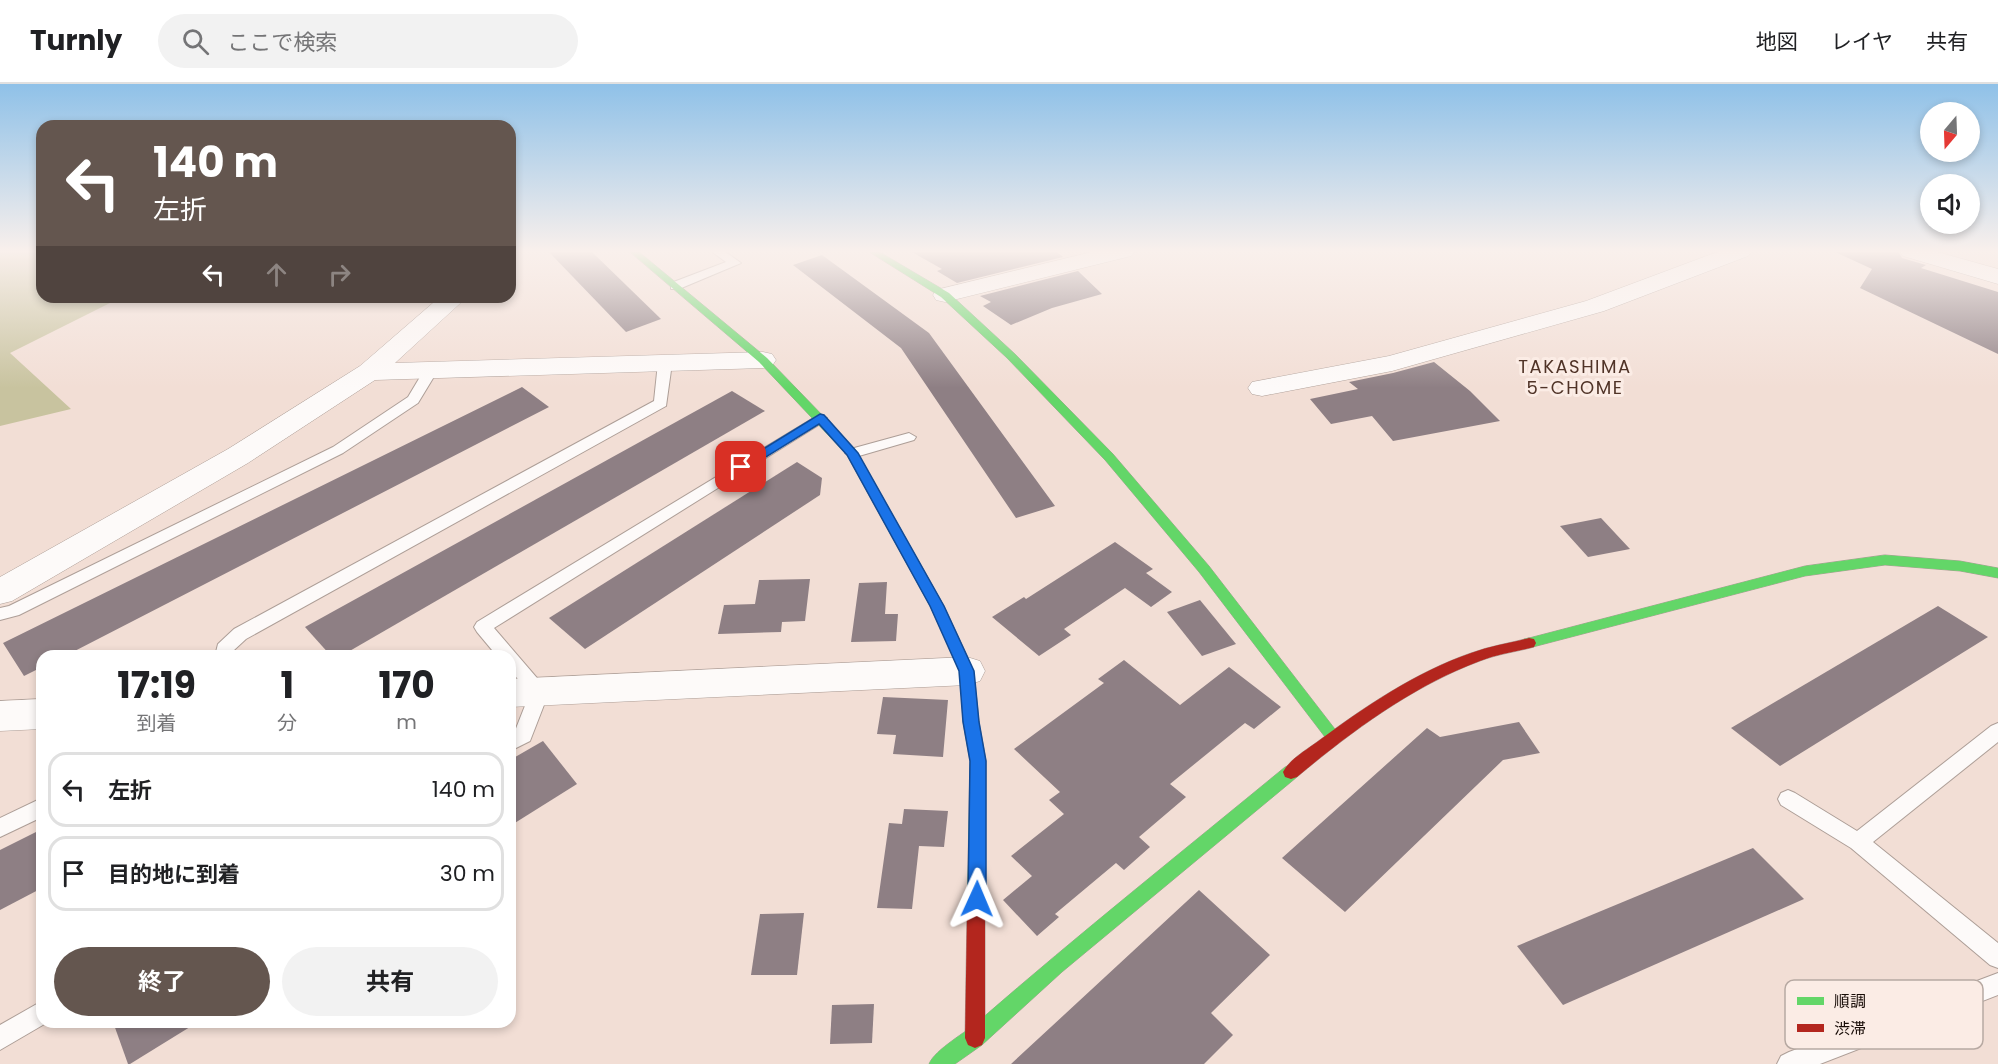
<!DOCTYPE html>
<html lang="ja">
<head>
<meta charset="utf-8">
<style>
	:root { --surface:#fff; --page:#f2f2f2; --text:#202124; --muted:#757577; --line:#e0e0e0; --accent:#64564f }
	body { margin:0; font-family:Poppins,"Noto Sans JP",sans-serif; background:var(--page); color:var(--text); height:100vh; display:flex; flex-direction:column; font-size:22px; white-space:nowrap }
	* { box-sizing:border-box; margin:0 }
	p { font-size:20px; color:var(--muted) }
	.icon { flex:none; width:33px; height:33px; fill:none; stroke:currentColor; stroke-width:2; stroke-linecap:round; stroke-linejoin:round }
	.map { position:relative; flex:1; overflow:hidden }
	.side { position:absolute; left:36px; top:566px; width:480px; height:378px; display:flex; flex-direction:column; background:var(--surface); border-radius:18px; box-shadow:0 3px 9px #0003 }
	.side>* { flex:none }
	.top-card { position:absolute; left:36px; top:36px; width:480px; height:183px; border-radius:18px; box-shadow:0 3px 9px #0003; background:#64564f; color:#fff; overflow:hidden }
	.needle { width:39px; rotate:199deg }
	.fabs { position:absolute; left:1920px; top:18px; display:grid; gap:12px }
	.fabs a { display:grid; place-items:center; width:60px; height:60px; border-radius:50%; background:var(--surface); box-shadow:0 3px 9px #0003; font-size:30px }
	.pin { position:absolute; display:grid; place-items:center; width:51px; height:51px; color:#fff; margin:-26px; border-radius:12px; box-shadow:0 3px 9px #0006 }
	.me { position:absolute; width:66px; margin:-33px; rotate:1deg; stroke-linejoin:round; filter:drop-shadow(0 0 4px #0008) }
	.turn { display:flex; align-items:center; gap:21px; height:126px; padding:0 18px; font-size:27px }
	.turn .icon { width:78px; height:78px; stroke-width:2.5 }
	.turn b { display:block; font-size:42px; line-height:51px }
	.lanes { display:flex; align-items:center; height:57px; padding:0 18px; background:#0003; justify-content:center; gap:30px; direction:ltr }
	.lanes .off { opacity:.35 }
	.eta { display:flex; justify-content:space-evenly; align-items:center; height:102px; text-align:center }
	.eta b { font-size:36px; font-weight:700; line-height:42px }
	.primary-button { display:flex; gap:12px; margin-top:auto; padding:12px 18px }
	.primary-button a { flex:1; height:69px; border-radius:36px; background:var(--accent); color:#fff; font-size:24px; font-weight:700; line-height:69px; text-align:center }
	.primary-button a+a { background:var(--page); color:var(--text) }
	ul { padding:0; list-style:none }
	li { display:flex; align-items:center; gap:18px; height:75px; margin:0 12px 9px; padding:0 6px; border:3px solid var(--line); border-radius:18px }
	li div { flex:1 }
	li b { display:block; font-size:22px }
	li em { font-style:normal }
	header { display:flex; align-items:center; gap:36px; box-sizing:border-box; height:84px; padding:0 30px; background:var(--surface); border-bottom:2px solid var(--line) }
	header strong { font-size:28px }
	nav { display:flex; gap:33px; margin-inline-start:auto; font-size:21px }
	.search { width:420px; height:54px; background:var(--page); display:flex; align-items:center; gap:15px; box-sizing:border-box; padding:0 21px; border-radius:33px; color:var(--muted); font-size:22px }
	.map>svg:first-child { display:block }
</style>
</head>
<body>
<header>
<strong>Turnly</strong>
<div class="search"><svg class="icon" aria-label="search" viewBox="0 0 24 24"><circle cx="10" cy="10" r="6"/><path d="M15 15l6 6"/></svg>ここで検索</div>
<nav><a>地図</a><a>レイヤ</a><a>共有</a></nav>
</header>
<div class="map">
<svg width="1998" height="980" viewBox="0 0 1998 980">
	<rect width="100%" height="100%" fill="#f2ded5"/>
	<path fill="#c8c39f" d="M 0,167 L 42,167 L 42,213 L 122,213 L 10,269 L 71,325 L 0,342 Z"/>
	<g fill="#8e7f84">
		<path d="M 548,167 L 591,167 L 661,235 L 626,248 Z"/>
		<path d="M 910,167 L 1056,167 L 1063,173 L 957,199 L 937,187 L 942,185 Z"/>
		<path d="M 1833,167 L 1898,167 L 1902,174 L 1926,181 L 1921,184 L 1998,208 L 1998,270 L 1860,204 L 1872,185 Z"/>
		<path d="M 822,171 L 929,249 L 1055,422 L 1016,434 L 901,264 L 793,181 Z"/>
		<path d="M 1078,187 L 1102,210 L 1052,224 L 1011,241 L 983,222 L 991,218 L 980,212 Z"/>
		<path d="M 1434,278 L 1470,307 L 1500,337 L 1393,357 L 1372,332 L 1331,340 L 1310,315 L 1358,305 L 1349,298 L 1393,289 Z"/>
		<path d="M 522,303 L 549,323 L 65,572 L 42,572 L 42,583 L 24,592 L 3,559 Z"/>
		<path d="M 732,307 L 765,327 L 341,572 L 331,572 L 305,543 Z"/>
		<path d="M 797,378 L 822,394 L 820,411 L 585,565 L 549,534 Z"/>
		<path d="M 1601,434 L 1630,465 L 1588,473 L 1560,442 Z"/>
		<path d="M 1115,458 L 1153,485 L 1146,489 L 1172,508 L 1151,523 L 1125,504 L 1064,545 L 1071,551 L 1039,572 L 992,533 L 1024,513 L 1026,515 Z"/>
		<path d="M 810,495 L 805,537 L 782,538 L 781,548 L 718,550 L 724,521 L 755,520 L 759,496 Z"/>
		<path d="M 887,498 L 885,530 L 898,530 L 896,557 L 851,558 L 859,499 Z"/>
		<path d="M 1200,516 L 1236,560 L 1202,572 L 1167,528 Z"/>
		<path d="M 1938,522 L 1988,553 L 1780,682 L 1731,644 Z"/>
		<path d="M 1124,576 L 1180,621 L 1229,583 L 1281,623 L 1254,645 L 1245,639 L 1170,700 L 1186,713 L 1139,753 L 1150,763 L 1124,786 L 1116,779 L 1055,830 L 1059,833 L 1037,852 L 1003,816 L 1032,792 L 1011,772 L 1064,730 L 1049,716 L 1060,708 L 1014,665 L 1104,599 L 1098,595 Z"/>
		<path d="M 883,613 L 948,616 L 943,673 L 893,670 L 896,651 L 877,650 Z"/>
		<path d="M 1519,638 L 1540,669 L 1503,676 L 1345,828 L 1282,774 L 1427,644 L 1440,653 Z"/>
		<path d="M 543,657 L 577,700 L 510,742 L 510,676 Z"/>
		<path d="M 904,725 L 948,727 L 944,763 L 919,762 L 912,825 L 877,824 L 889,739 L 902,740 Z"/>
		<path d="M 42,745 L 42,804 L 0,826 L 0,766 Z"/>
		<path d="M 1753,764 L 1804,815 L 1563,921 L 1517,862 Z"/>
		<path d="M 1199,806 L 1270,871 L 1211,929 L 1233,951 L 1204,980 L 1011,980 Z"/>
		<path d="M 804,829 L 797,891 L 751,891 L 760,830 Z"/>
		<path d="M 874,920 L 872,959 L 830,960 L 832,921 Z"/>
		<path d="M 113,938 L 198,938 L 130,980 L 128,980 Z"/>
	</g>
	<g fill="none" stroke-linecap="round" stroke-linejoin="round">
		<g stroke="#ad9e97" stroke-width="2">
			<g id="lane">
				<path d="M 711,167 L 724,167 L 741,179 L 679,205 L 671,205 L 671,199 L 726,178 Z"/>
				<path d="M 665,275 L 672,279 L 666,322 L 246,555 L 233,567 L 233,572 L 215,572 L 218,560 L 234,545 L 654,317 L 658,279 Z"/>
				<path d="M 431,282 L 438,286 L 418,319 L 343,369 L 19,531 L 0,536 L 0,524 L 9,522 L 333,363 L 408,313 L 426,283 Z"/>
				<path d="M 820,330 L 827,334 L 825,337 L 494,544 L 549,608 L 530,657 L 510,667 L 510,650 L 515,647 L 530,609 L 510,586 L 510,572 L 497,572 L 477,548 L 474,543 L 477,538 Z"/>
				<path d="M 909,349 L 916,353 L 914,356 L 852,374 L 845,369 L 847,366 Z"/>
				<path d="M 1998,639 L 1998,658 L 1873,758 L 1998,859 L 1998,884 L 1990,881 L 1851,764 L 1781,721 L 1778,715 L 1781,709 L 1788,706 L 1795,709 L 1857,747 L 1991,642 Z"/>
				<path d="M 42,714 L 42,733 L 0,753 L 0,734 Z"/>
				<path d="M 1998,889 L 1998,911 L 1820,980 L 1777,980 L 1781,972 L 1789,968 Z"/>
				<path d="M 42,917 L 42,938 L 48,938 L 0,966 L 0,941 Z"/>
			</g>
		</g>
		<g stroke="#ad9e97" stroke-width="1">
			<g id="street">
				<path d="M 1096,167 L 1135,167 L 1131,172 L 945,218 L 936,216 L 933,211 L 936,206 Z"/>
				<path d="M 1720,167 L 1752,167 L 1748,172 L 1604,227 L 1392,287 L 1262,312 L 1252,310 L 1248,304 L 1252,298 L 1389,272 L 1586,217 Z"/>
				<path d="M 1900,167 L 1934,167 L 1998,185 L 1998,200 L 1903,172 Z"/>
				<path d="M 440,213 L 467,213 L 395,279 L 763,268 L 772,270 L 776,276 L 772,282 L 763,284 L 375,296 L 248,379 L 12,517 L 0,520 L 0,493 L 228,365 L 360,282 Z"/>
				<path d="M 967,573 L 980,577 L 985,587 L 980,597 L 967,601 L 510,623 L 510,595 Z"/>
				<path d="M 42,615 L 42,645 L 0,647 L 0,617 Z"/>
			</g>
		</g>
		<g stroke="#ad9e97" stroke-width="1">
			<g id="fast">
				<path d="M 629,167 L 638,167 L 767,274 L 856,366 L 944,522 L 974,587 L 979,638 L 986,677 L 985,831 L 982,837 L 976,839 L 970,837 L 967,831 L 970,677 L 963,638 L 960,587 L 930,522 L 847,371 L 759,278 Z"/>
				<path d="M 868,167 L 878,167 L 949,209 L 1015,270 L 1113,370 L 1209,482 L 1338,649 L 1341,653 L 1338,657 L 1333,659 L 1328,657 L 1199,488 L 1105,376 L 1007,274 L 941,213 Z"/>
				<path d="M 1885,471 L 1960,477 L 1998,484 L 1998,494 L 1960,487 L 1885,481 L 1805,492 L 1529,564 L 1524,563 L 1522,559 L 1524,555 L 1529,554 L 1805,482 Z"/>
				<path d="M 1291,681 L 1297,683 L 1299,688 L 1297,693 L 1062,888 L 982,961 L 955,980 L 929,980 C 935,965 967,948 980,936 C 1080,849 1183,767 1285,683 Z"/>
			</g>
		</g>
		<g stroke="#ad9e97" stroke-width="1">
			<g id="jam">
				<path d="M 1529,554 L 1534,555 L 1536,559 L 1534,563 C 1516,568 1498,570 1480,577 C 1413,602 1352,647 1297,693 L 1291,695 L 1285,693 L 1283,688 C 1289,676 1306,666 1317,658 C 1364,623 1416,588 1471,569 C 1490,562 1510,559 1529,554 Z"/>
				<path d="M 976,823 L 982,825 L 985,831 L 985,954 L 982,961 L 975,964 L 968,961 L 965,954 L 967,831 L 970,825 Z"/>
			</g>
		</g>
		<use href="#lane" fill="#fdfaf9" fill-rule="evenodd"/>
		<use href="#street" fill="#fdfaf9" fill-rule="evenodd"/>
		<use href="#fast" fill="#63d668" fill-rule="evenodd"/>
		<use href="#jam" fill="#b3261e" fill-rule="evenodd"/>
	</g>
	<linearGradient id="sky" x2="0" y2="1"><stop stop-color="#8fc1e8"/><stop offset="0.55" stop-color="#f9f0ec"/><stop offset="1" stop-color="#f9f0ec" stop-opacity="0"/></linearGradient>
	<rect width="1998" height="304" fill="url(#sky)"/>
	<path fill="#1a73e8" stroke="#114b97" stroke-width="1.5" d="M 820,330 L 824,331 L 858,369 L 944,522 L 974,587 L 979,638 L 986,677 L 986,815 L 983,821 L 977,823 L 970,821 L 968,815 L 970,677 L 963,638 L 959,587 L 930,522 L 847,371 L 819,340 L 745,386 L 736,386 L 734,383 Z"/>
	<g text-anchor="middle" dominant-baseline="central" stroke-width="6" stroke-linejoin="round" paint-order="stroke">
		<g font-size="18" letter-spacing="1.5" fill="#503327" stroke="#fbece5">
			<text x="1575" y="282">TAKASHIMA<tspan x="1575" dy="21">5-CHOME</tspan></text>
		</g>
	</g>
	<rect x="1785" y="896" width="198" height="69" rx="9" fill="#fbece5" stroke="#b7a9a2" stroke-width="1.5"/>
	<rect x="1797" y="913" width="27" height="8" fill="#63d668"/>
	<rect x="1797" y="940" width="27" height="8" fill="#b3261e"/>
	<g font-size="16" fill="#180c07">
		<text x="1834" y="923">順調</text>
		<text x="1834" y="950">渋滞</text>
	</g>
</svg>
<div class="fabs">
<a><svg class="needle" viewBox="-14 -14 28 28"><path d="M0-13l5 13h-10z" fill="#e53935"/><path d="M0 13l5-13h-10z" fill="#757577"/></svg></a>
<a><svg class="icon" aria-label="sound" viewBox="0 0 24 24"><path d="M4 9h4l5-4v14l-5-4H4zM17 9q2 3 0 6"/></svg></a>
</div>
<div class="pin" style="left:741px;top:383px;background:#d93025"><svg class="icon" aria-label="arrive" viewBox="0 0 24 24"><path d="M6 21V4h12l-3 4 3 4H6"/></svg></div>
<svg class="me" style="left:977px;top:815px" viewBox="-20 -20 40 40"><path d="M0-17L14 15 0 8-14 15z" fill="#1a73e8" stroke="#fff" stroke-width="4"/></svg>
<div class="top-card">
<div class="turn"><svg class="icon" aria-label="left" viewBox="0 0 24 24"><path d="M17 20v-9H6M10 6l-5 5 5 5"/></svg><div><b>140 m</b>左折</div></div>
<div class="lanes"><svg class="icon" aria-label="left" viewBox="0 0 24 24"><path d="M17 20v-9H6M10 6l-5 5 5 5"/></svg><svg class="icon off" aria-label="ahead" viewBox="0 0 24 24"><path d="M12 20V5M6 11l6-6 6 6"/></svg><svg class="icon off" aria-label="right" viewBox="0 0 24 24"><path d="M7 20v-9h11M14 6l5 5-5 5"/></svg></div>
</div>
<section class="side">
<div class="eta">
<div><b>17:19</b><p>到着</p></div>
<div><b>1</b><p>分</p></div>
<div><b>170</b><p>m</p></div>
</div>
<ul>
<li><svg class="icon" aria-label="left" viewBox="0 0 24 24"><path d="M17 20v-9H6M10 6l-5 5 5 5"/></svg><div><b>左折</b></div><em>140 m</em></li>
<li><svg class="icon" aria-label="arrive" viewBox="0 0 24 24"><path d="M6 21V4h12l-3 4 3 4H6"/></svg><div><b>目的地に到着</b></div><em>30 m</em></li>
</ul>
<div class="primary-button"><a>終了</a><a>共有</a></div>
</section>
</div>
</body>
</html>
